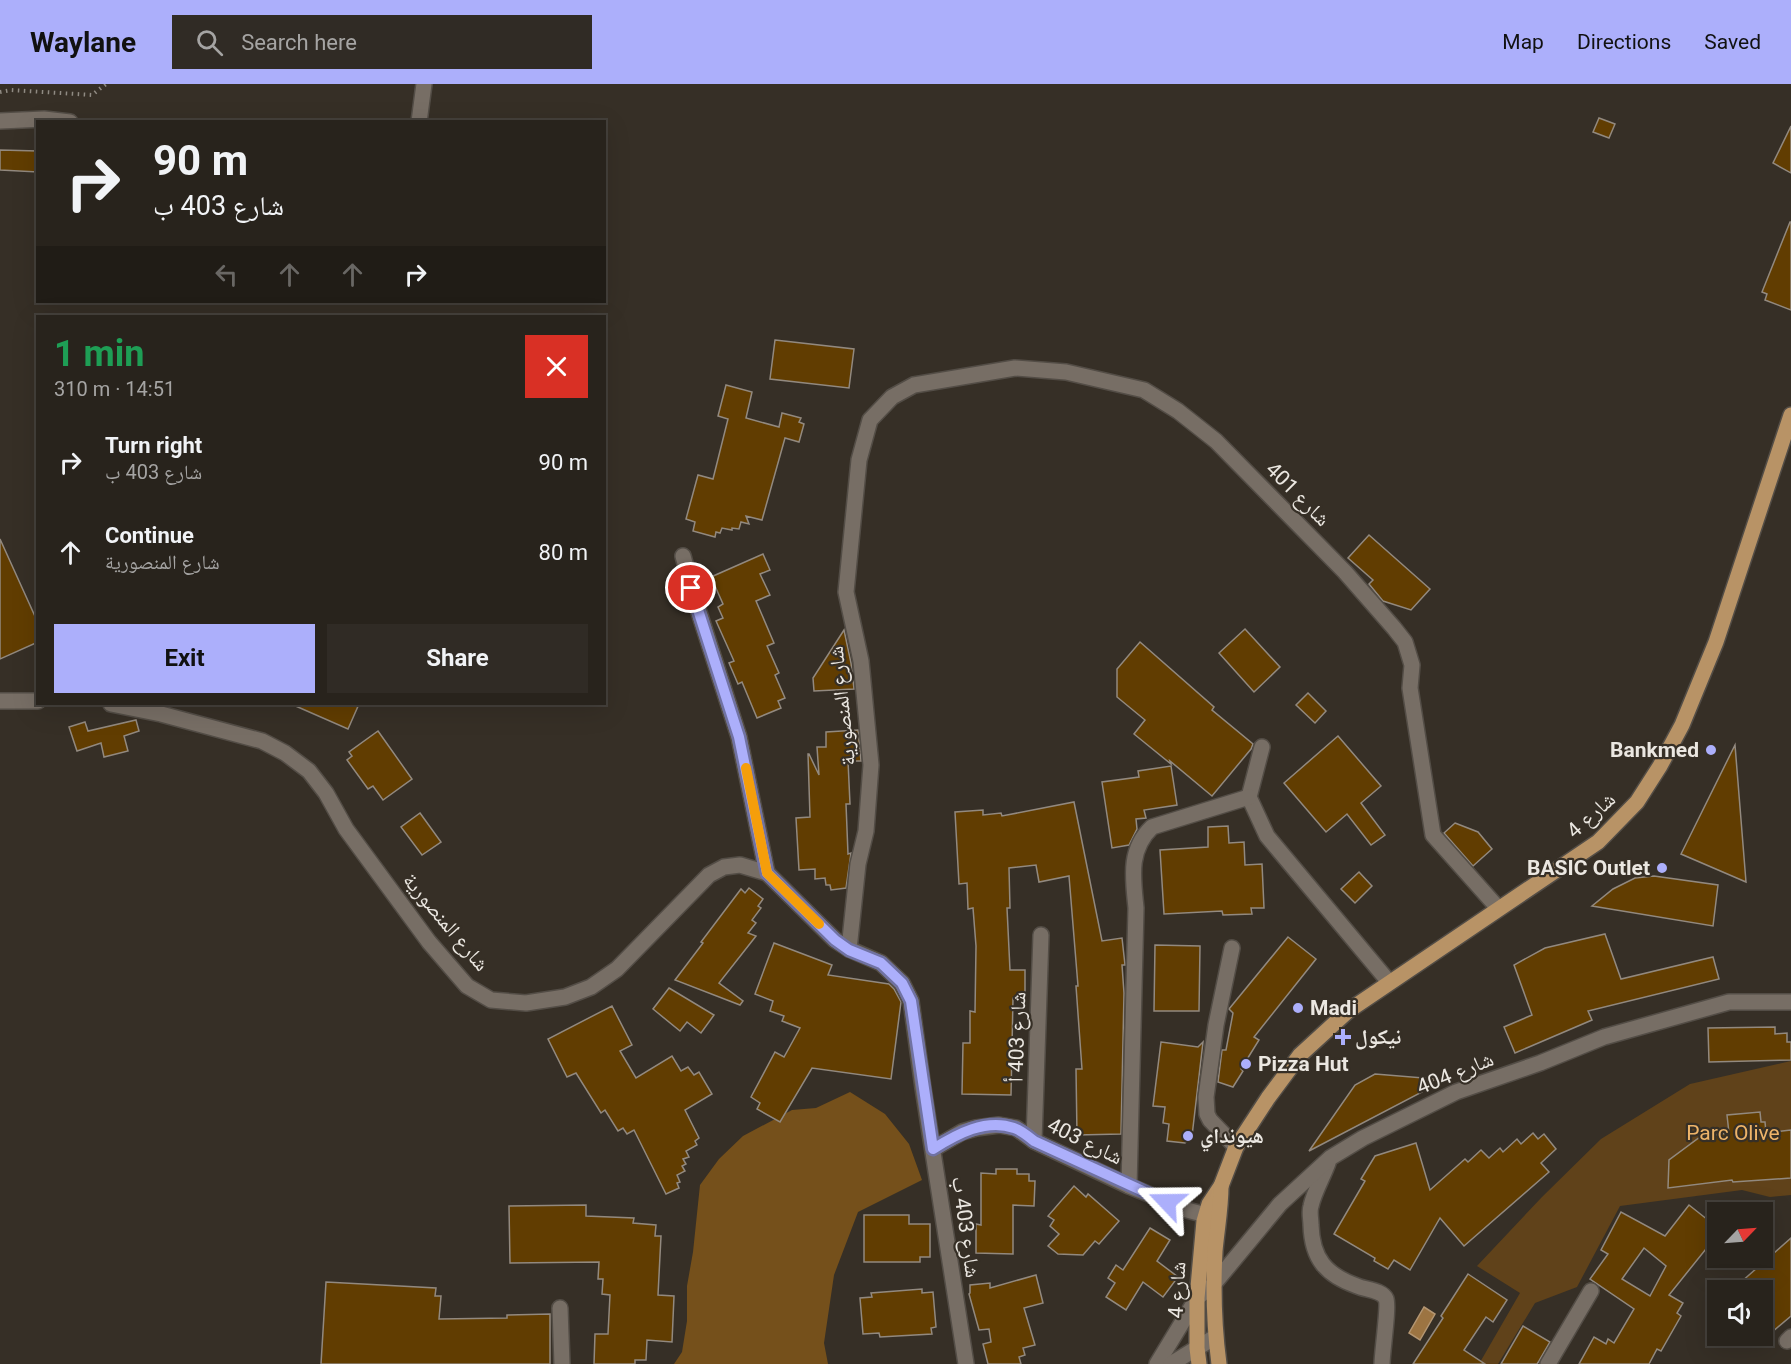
<!DOCTYPE html>
<html lang="en">
<head>
<meta charset="utf-8">
<style>
	:root { --surface:#28231c; --page:#302b25; --text:#f1f3f6; --muted:#a5a4a3; --line:#44403b; --accent:#acaffb }
	body { margin:0; font-family:Roboto,"Noto Naskh Arabic",sans-serif; background:var(--page); color:var(--text); height:100vh; display:flex; flex-direction:column; font-size:22px; white-space:nowrap }
	* { box-sizing:border-box; margin:0 }
	p { font-size:20px; color:var(--muted) }
	.icon { flex:none; width:33px; height:33px; fill:none; stroke:currentColor; stroke-width:2; stroke-linecap:round; stroke-linejoin:round }
	.map { position:relative; flex:1; overflow:hidden }
	.drawer { position:absolute; left:36px; top:231px; width:570px; height:390px; display:flex; flex-direction:column; background:var(--surface); border-radius:0px; box-shadow:0 6px 24px #0002,0 0 0 2px var(--line) }
	.drawer>* { flex:none }
	.guide { position:absolute; left:36px; top:36px; width:570px; height:183px; border-radius:0px; box-shadow:0 6px 24px #0002,0 0 0 2px var(--line); background:#28231c; color:var(--text); overflow:hidden }
	.needle { width:39px; rotate:65deg }
	.fabs { position:absolute; left:1707px; top:1118px; display:grid; gap:12px }
	.fabs a { display:grid; place-items:center; width:66px; height:66px; border-radius:0px; background:var(--surface); box-shadow:0 6px 24px #0002,0 0 0 2px var(--line); font-size:30px }
	.pin { position:absolute; display:grid; place-items:center; width:51px; height:51px; color:#fff; margin:-26px; border:3px solid #fff; border-radius:50%; box-shadow:0 2px 6px #0007 }
	.me { position:absolute; width:66px; margin:-33px; rotate:293deg; stroke-linejoin:round; filter:drop-shadow(0 0 4px #0008) }
	.turn { display:flex; align-items:center; gap:21px; height:126px; padding:0 18px; font-size:27px }
	.turn .icon { width:78px; height:78px; stroke-width:2.5 }
	.turn b { display:block; font-size:42px; line-height:51px }
	.lanes { display:flex; align-items:center; height:57px; padding:0 18px; background:#0003; justify-content:center; gap:30px; direction:ltr }
	.lanes .off { opacity:.35 }
	.round { display:grid; place-items:center; flex:none; width:63px; height:63px; border-radius:0px; background:var(--page) }
	.summary { display:flex; align-items:center; justify-content:space-between; height:102px; padding:0 18px }
	h1 { font-size:36px; font-weight:700; line-height:45px; color:#1e9e55 }
	.cta { display:flex; gap:12px; margin-top:auto; padding:12px 18px }
	.cta a { flex:1; height:69px; border-radius:0px; background:var(--accent); color:#111; font-size:24px; font-weight:700; line-height:69px; text-align:center }
	.cta a+a { background:var(--page); color:var(--text) }
	ul { padding:0; list-style:none }
	li { display:flex; align-items:center; gap:18px; height:90px; padding:0 18px }
	li div { flex:1 }
	li b { display:block; font-size:22px }
	li em { font-style:normal }
	header { display:flex; align-items:center; gap:36px; box-sizing:border-box; height:84px; padding:0 30px; background:var(--accent); color:#111 }
	header strong { font-size:28px }
	nav { display:flex; gap:33px; margin-inline-start:auto; font-size:21px }
	.search { width:420px; height:54px; background:var(--page); display:flex; align-items:center; gap:15px; box-sizing:border-box; padding:0 21px; border-radius:0px; color:var(--muted); font-size:22px }
	.map>svg:first-child { display:block }
</style>
</head>
<body>
<header>
<strong>Waylane</strong>
<div class="search"><svg class="icon" aria-label="search" viewBox="0 0 24 24"><circle cx="10" cy="10" r="6"/><path d="M15 15l6 6"/></svg>Search here</div>
<nav><a>Map</a><a>Directions</a><a>Saved</a></nav>
</header>
<div class="map">
<svg width="1791" height="1280" viewBox="0 0 1791 1280">
	<rect width="100%" height="100%" fill="#362f26"/>
	<path fill="#60421a" d="M 1791,977 L 1791,1111 L 1770,1113 L 1742,1106 L 1620,1122 L 1577,1203 L 1535,1219 L 1498,1280 L 1479,1280 L 1520,1209 L 1477,1182 L 1542,1113 L 1601,1055 L 1690,1000 Z"/>
	<path fill="#75501b" d="M 850,1008 L 885,1030 L 909,1060 L 922,1096 L 858,1128 L 834,1191 L 824,1259 L 828,1280 L 674,1280 L 682,1268 L 687,1237 L 687,1202 L 693,1168 L 700,1101 L 719,1075 L 743,1052 L 792,1026 L 816,1024 Z"/>
	<path fill="#9c7442" stroke="#b49672" stroke-width="1.5" d="M 1424,1223 L 1435,1230 L 1420,1256 L 1409,1249 Z"/>
	<g fill="#613d01" stroke="#92897f" stroke-width="1.5" fill-rule="evenodd">
		<path d="M 1599,34 L 1615,40 L 1609,54 L 1593,48 Z"/>
		<path d="M 1791,42 L 1791,89 L 1773,79 Z"/>
		<path d="M 0,66 L 38,67 L 38,88 L 0,86 Z"/>
		<path d="M 1790,138 L 1791,138 L 1791,226 L 1765,216 L 1767,210 L 1762,208 Z"/>
		<path d="M 775,256 L 854,265 L 849,304 L 770,295 Z"/>
		<path d="M 726,301 L 752,308 L 746,334 L 779,343 L 782,329 L 801,334 L 799,338 L 804,340 L 799,358 L 785,354 L 762,436 L 746,432 L 749,440 L 741,438 L 739,445 L 732,444 L 732,446 L 722,444 L 720,449 L 716,448 L 715,453 L 693,447 L 695,438 L 686,435 L 698,391 L 713,395 L 728,335 L 718,332 Z"/>
		<path d="M 1369,451 L 1430,505 L 1411,526 L 1383,517 L 1369,500 L 1373,496 L 1348,474 Z"/>
		<path d="M 0,455 L 38,539 L 38,558 L 0,575 Z"/>
		<path d="M 763,470 L 770,486 L 760,490 L 770,511 L 756,517 L 774,559 L 767,562 L 779,589 L 775,591 L 785,614 L 778,617 L 781,624 L 757,634 L 742,598 L 738,600 L 729,579 L 734,577 L 716,537 L 723,534 L 718,523 L 723,520 L 711,493 Z"/>
		<path d="M 1245,545 L 1280,583 L 1254,608 L 1219,569 Z"/>
		<path d="M 844,546 L 851,579 L 854,605 L 814,607 L 813,594 Z"/>
		<path d="M 1140,558 L 1214,623 L 1212,626 L 1253,660 L 1251,665 L 1212,712 L 1170,677 L 1171,680 L 1134,650 L 1145,636 L 1117,613 L 1117,585 Z"/>
		<path d="M 1308,609 L 1326,627 L 1315,639 L 1296,621 Z"/>
		<path d="M 291,620 L 359,620 L 348,645 Z"/>
		<path d="M 136,636 L 139,647 L 124,652 L 128,667 L 104,673 L 101,659 L 77,667 L 69,643 L 85,638 L 88,647 Z"/>
		<path d="M 858,646 L 861,677 L 848,677 L 850,720 L 846,720 L 848,770 L 851,769 L 846,804 L 831,806 L 830,801 L 826,801 L 825,794 L 815,795 L 815,785 L 799,786 L 796,734 L 810,733 L 808,670 L 809,670 L 819,691 L 817,663 L 826,663 L 826,648 Z"/>
		<path d="M 378,647 L 412,695 L 383,716 L 373,702 L 368,705 L 347,676 L 352,672 L 349,668 Z"/>
		<path d="M 1338,652 L 1381,702 L 1361,719 L 1385,751 L 1371,761 L 1347,730 L 1326,748 L 1284,699 Z"/>
		<path d="M 1735,661 L 1746,798 L 1681,770 Z"/>
		<path d="M 1171,682 L 1177,721 L 1144,726 L 1146,734 L 1136,735 L 1137,745 L 1129,761 L 1112,764 L 1102,698 L 1139,693 L 1138,687 Z"/>
		<path d="M 1074,718 L 1102,857 L 1122,854 L 1125,881 L 1122,881 L 1124,909 L 1121,1050 L 1077,1051 L 1076,985 L 1082,985 L 1076,902 L 1078,902 L 1069,792 L 1039,798 L 1036,781 L 1009,784 L 1010,824 L 1007,824 L 1010,886 L 1025,886 L 1025,915 L 1013,914 L 1011,1011 L 962,1010 L 963,959 L 970,959 L 970,927 L 975,928 L 976,862 L 973,824 L 968,825 L 967,799 L 959,800 L 955,728 L 983,726 L 983,731 L 1001,729 L 1002,732 Z"/>
		<path d="M 420,729 L 441,758 L 422,771 L 401,743 Z"/>
		<path d="M 1455,739 L 1478,748 L 1492,765 L 1473,782 L 1444,749 Z"/>
		<path d="M 1228,742 L 1229,759 L 1244,758 L 1245,781 L 1262,780 L 1264,824 L 1251,824 L 1252,830 L 1223,831 L 1222,827 L 1164,830 L 1160,766 L 1208,763 L 1208,743 Z"/>
		<path d="M 1359,788 L 1372,802 L 1355,819 L 1341,805 Z"/>
		<path d="M 1654,792 L 1718,801 L 1713,842 L 1592,822 L 1613,805 L 1635,794 Z"/>
		<path d="M 749,804 L 763,815 L 758,822 L 761,824 L 752,836 L 756,839 L 748,849 L 756,852 L 719,899 L 743,917 L 740,921 L 675,896 L 703,859 L 701,858 L 741,805 L 745,809 Z"/>
		<path d="M 1605,850 L 1621,895 L 1713,873 L 1719,895 L 1588,927 L 1592,936 L 1515,969 L 1504,943 L 1532,931 L 1514,881 L 1545,864 Z"/>
		<path d="M 1288,853 L 1316,875 L 1254,953 L 1259,956 L 1241,985 L 1243,987 L 1233,1003 L 1218,998 L 1222,966 L 1226,966 L 1233,929 L 1229,925 Z"/>
		<path d="M 774,859 L 832,881 L 828,891 L 889,900 L 894,905 L 901,918 L 891,995 L 812,984 L 780,1038 L 757,1025 L 760,1019 L 751,1013 L 775,968 L 784,973 L 800,944 L 782,937 L 784,932 L 770,927 L 773,917 L 755,910 Z"/>
		<path d="M 1155,861 L 1200,862 L 1199,927 L 1154,927 Z"/>
		<path d="M 669,904 L 714,931 L 701,949 L 687,938 L 680,947 L 653,925 Z"/>
		<path d="M 612,922 L 632,961 L 620,967 L 636,994 L 672,972 L 681,987 L 688,983 L 694,991 L 699,988 L 712,1010 L 685,1026 L 699,1054 L 695,1057 L 697,1061 L 686,1067 L 689,1073 L 683,1075 L 686,1080 L 682,1082 L 685,1087 L 677,1091 L 680,1098 L 677,1099 L 679,1104 L 666,1110 L 634,1046 L 627,1050 L 623,1044 L 618,1047 L 605,1026 L 601,1029 L 576,989 L 567,993 L 548,955 Z"/>
		<path d="M 1775,943 L 1775,950 L 1787,949 L 1787,958 L 1791,958 L 1791,976 L 1709,978 L 1708,944 Z"/>
		<path d="M 1161,958 L 1198,963 L 1203,958 L 1192,1052 L 1185,1059 L 1167,1057 L 1169,1040 L 1163,1039 L 1165,1023 L 1153,1022 Z"/>
		<path d="M 1375,990 L 1436,995 L 1420,1004 L 1422,1008 L 1309,1067 L 1355,1001 Z"/>
		<path d="M 1760,1028 L 1761,1038 L 1765,1038 L 1766,1049 L 1791,1046 L 1791,1094 L 1733,1098 L 1732,1096 L 1668,1104 L 1669,1076 L 1700,1053 L 1729,1049 L 1727,1031 Z"/>
		<path d="M 1533,1049 L 1538,1055 L 1544,1050 L 1556,1065 L 1541,1079 L 1549,1088 L 1464,1162 L 1440,1134 L 1410,1186 L 1394,1176 L 1388,1185 L 1374,1177 L 1375,1174 L 1334,1150 L 1365,1097 L 1361,1095 L 1375,1072 L 1416,1059 L 1430,1106 L 1465,1075 L 1468,1078 L 1481,1066 L 1489,1074 L 1500,1064 L 1503,1068 L 1517,1055 L 1521,1060 Z"/>
		<path d="M 996,1085 L 1017,1085 L 1017,1090 L 1029,1090 L 1029,1097 L 1035,1097 L 1034,1122 L 1013,1121 L 1013,1170 L 976,1169 L 976,1140 L 981,1141 L 981,1089 L 996,1090 Z"/>
		<path d="M 1074,1102 L 1086,1113 L 1088,1110 L 1119,1137 L 1099,1160 L 1095,1157 L 1083,1171 L 1058,1170 L 1048,1162 L 1059,1150 L 1050,1142 L 1054,1136 L 1048,1132 Z"/>
		<path d="M 586,1121 L 586,1132 L 634,1134 L 633,1139 L 656,1141 L 655,1152 L 661,1152 L 658,1211 L 674,1212 L 672,1258 L 647,1256 L 646,1276 L 635,1276 L 635,1280 L 594,1280 L 595,1250 L 608,1250 L 610,1211 L 602,1210 L 603,1195 L 598,1195 L 599,1178 L 510,1179 L 509,1122 Z"/>
		<path d="M 1689,1121 L 1718,1144 L 1718,1150 L 1669,1211 L 1683,1219 L 1677,1229 L 1681,1232 L 1661,1267 L 1657,1265 L 1649,1280 L 1579,1280 L 1594,1253 L 1606,1260 L 1608,1255 L 1614,1259 L 1634,1225 L 1590,1195 L 1608,1170 L 1601,1166 L 1621,1128 L 1665,1152 ZM 1644,1164 L 1666,1182 L 1650,1212 L 1622,1195 Z"/>
		<path d="M 864,1131 L 909,1131 L 909,1140 L 930,1140 L 930,1173 L 920,1173 L 920,1178 L 864,1178 Z"/>
		<path d="M 1150,1144 L 1170,1156 L 1157,1177 L 1178,1193 L 1163,1213 L 1143,1198 L 1126,1226 L 1106,1213 L 1115,1199 L 1108,1194 L 1116,1181 L 1123,1186 Z"/>
		<path d="M 1791,1154 L 1791,1232 L 1771,1249 L 1762,1240 L 1762,1206 L 1732,1206 Z"/>
		<path d="M 1468,1190 L 1507,1216 L 1493,1238 L 1486,1233 L 1464,1266 L 1485,1280 L 1413,1280 L 1443,1234 L 1441,1232 Z"/>
		<path d="M 1036,1191 L 1043,1219 L 1024,1224 L 1035,1261 L 1023,1264 L 1025,1271 L 1019,1273 L 1021,1280 L 988,1280 L 983,1260 L 991,1258 L 989,1245 L 979,1246 L 969,1210 L 970,1209 L 970,1201 L 990,1199 L 990,1204 Z"/>
		<path d="M 326,1198 L 436,1204 L 435,1212 L 441,1212 L 439,1235 L 507,1234 L 507,1231 L 550,1230 L 550,1280 L 321,1280 Z"/>
		<path d="M 922,1205 L 922,1209 L 933,1208 L 936,1243 L 931,1244 L 932,1250 L 880,1253 L 879,1249 L 863,1250 L 860,1214 L 872,1213 L 871,1209 Z"/>
		<path d="M 1523,1242 L 1550,1258 L 1539,1277 L 1537,1280 L 1501,1280 Z"/>
	</g>
	<g fill="none" stroke-linecap="round" stroke-linejoin="round">
		<g stroke="#534d46" stroke-width="18">
			<g id="minor">
				<path d="M 0,37 L 44,35 L 70,38"/>
				<path d="M 419,38 L 424,0"/>
				<path d="M 683,472 L 696,519 L 739,653 L 767,789"/>
				<path d="M 0,617 L 38,617"/>
				<path d="M 111,620 L 161,630 L 262,657 L 285,669 L 309,687 L 326,709 L 346,745 L 429,858 L 467,902 L 491,916 L 526,919 L 565,913 L 591,903 L 617,885 L 709,791 L 724,783 L 740,781 L 767,789 L 835,856 L 849,865 L 881,879 L 902,899 L 911,917 L 923,1004 L 966,1280"/>
				<path d="M 1262,663 L 1249,713 L 1267,752 L 1389,898"/>
				<path d="M 1232,864 L 1216,941 L 1206,1013 L 1207,1030 L 1210,1036 L 1236,1063"/>
				<path d="M 849,865 L 858,780 L 866,747 L 871,681 L 861,577 L 846,508 L 859,376 L 870,336 L 892,313 L 914,301 L 1015,284 L 1066,288 L 1144,306 L 1178,327 L 1216,357 L 1345,488 L 1394,544 L 1405,558 L 1412,581 L 1410,604 L 1433,751 L 1498,824"/>
				<path d="M 1034,1057 L 1041,851"/>
				<path d="M 933,1065 L 962,1048 L 976,1044 L 999,1041 L 1016,1044 L 1034,1057 L 1129,1102 L 1187,1126 L 1206,1131 L 1215,1138"/>
				<path d="M 1328,1079 C 1323,1093 1314,1108 1311,1122 C 1309,1128 1311,1135 1311,1141 C 1312,1175 1326,1191 1357,1202 C 1366,1206 1382,1206 1386,1215 C 1389,1222 1382,1269 1382,1280"/>
				<path d="M 1129,1102 L 1136,824 C 1133,794 1128,766 1152,743 L 1249,713"/>
				<path d="M 560,1224 L 562,1280"/>
				<path d="M 1787,1257 L 1791,1253"/>
				<path d="M 1157,1280 L 1197,1214 L 1213,1201 L 1280,1120 L 1330,1074 L 1363,1054 L 1456,1008 L 1540,979 L 1604,953 L 1729,918 L 1791,918"/>
				<path d="M 1171,1280 L 1215,1253"/>
				<path d="M 1548,1280 L 1591,1207"/>
			</g>
		</g>
		<g stroke="#534d46" stroke-width="18">
			<g id="major">
				<path d="M 1199,1280 L 1197,1264 L 1197,1214 L 1204,1137 L 1209,1120 L 1221,1102 L 1236,1063 L 1268,1014 L 1300,971 L 1348,927 L 1598,758 L 1637,718 L 1660,682 L 1682,641 L 1716,558 L 1791,331"/>
				<path d="M 1219,1280 C 1214,1242 1213,1205 1215,1167 C 1217,1145 1221,1124 1221,1102"/>
			</g>
		</g>
		<path stroke="#908b83" stroke-width="4" stroke-dasharray="1.5 4.5" stroke-linecap="butt" d="M 0,8 L 11,6 L 92,11 L 106,0"/>
		<use href="#minor" stroke="#776e65" stroke-width="15"/>
		<use href="#major" stroke="#b89366" stroke-width="15"/>
	</g>
	<g fill="none" stroke-linecap="round" stroke-linejoin="round">
		<g stroke="#7072a3" stroke-width="15">
			<path id="route" d="M 691,504 L 739,653 L 767,789 L 835,856 L 849,866 L 881,879 L 902,899 L 911,917 L 933,1065 C 957,1050 986,1034 1014,1044 C 1021,1046 1028,1052 1034,1057 L 1167,1118"/>
		</g>
		<use href="#route" stroke="#acaffb" stroke-width="10"/>
		<path stroke="#f59e0b" stroke-width="10" d="M 746,684 L 767,789 L 819,840"/>
	</g>
	<g fill="#acaffb" stroke="#362f26" stroke-width="2">
		<circle cx="1711" cy="666" r="6"/>
		<circle cx="1662" cy="784" r="6"/>
		<circle cx="1298" cy="924" r="6"/>
		<path d="M1340 944h6v6h6v6h-6v6h-6v-6h-6v-6h6z"/>
		<circle cx="1246" cy="980" r="6"/>
		<circle cx="1188" cy="1052" r="6"/>
	</g>
	<g text-anchor="middle" dominant-baseline="central" stroke-width="4.5" stroke-linejoin="round" paint-order="stroke">
		<g font-size="21" fill="#ebe7e1" stroke="#362f26">
			<text transform="translate(1298 410) rotate(45)">شارع 401</text>
			<text transform="translate(842 622) rotate(-96)">شارع المنصورية</text>
			<text transform="translate(1591 731) rotate(-42)">شارع 4</text>
			<text transform="translate(446 838) rotate(50)">شارع المنصورية</text>
			<text transform="translate(1017 953) rotate(-88)">شارع 403 أ</text>
			<text transform="translate(1455 989) rotate(-22)">شارع 404</text>
			<text transform="translate(1085 1057) rotate(26)">شارع 403</text>
			<text transform="translate(966 1143) rotate(82)">شارع 403 ب</text>
			<text transform="translate(1177 1206) rotate(-87)">شارع 4</text>
		</g>
		<g font-size="21" font-weight="bold" fill="#ebe7e1" stroke="#362f26" text-anchor="start">
			<text x="1699" y="666" text-anchor="end">Bankmed</text>
			<text x="1650" y="784" text-anchor="end">BASIC Outlet</text>
			<text x="1310" y="924">Madi</text>
			<text x="1355" y="953">نيكول</text>
			<text x="1258" y="980">Pizza Hut</text>
			<text x="1200" y="1052">هيونداي</text>
		</g>
		<g font-size="21" fill="#eeb469" stroke="#362f26">
			<text x="1733" y="1049">Parc Olive</text>
		</g>
	</g>
</svg>
<div class="fabs">
<a><svg class="needle" viewBox="-14 -14 28 28"><path d="M0-13l5 13h-10z" fill="#e53935"/><path d="M0 13l5-13h-10z" fill="#a5a4a3"/></svg></a>
<a><svg class="icon" aria-label="sound" viewBox="0 0 24 24"><path d="M4 9h4l5-4v14l-5-4H4zM17 9q2 3 0 6"/></svg></a>
</div>
<div class="pin" style="left:691px;top:504px;background:#d93025"><svg class="icon" aria-label="arrive" viewBox="0 0 24 24"><path d="M6 21V4h12l-3 4 3 4H6"/></svg></div>
<svg class="me" style="left:1167px;top:1118px" viewBox="-20 -20 40 40"><path d="M0-17L14 15 0 8-14 15z" fill="#acaffb" stroke="#fff" stroke-width="4"/></svg>
<div class="guide">
<div class="turn"><svg class="icon" aria-label="right" viewBox="0 0 24 24"><path d="M7 20v-9h11M14 6l5 5-5 5"/></svg><div><b>90 m</b>شارع 403 ب</div></div>
<div class="lanes"><svg class="icon off" aria-label="left" viewBox="0 0 24 24"><path d="M17 20v-9H6M10 6l-5 5 5 5"/></svg><svg class="icon off" aria-label="ahead" viewBox="0 0 24 24"><path d="M12 20V5M6 11l6-6 6 6"/></svg><svg class="icon off" aria-label="ahead" viewBox="0 0 24 24"><path d="M12 20V5M6 11l6-6 6 6"/></svg><svg class="icon" aria-label="right" viewBox="0 0 24 24"><path d="M7 20v-9h11M14 6l5 5-5 5"/></svg></div>
</div>
<section class="drawer">
<div class="summary"><div><h1>1 min</h1><p>310 m · 14:51</p></div><a class="round" style="background:#d93025;color:#fff"><svg class="icon" aria-label="close" viewBox="0 0 24 24"><path d="M6 6l12 12M18 6L6 18"/></svg></a></div>
<ul>
<li><svg class="icon" aria-label="right" viewBox="0 0 24 24"><path d="M7 20v-9h11M14 6l5 5-5 5"/></svg><div><b>Turn right</b><p>شارع 403 ب</p></div><em>90 m</em></li>
<li><svg class="icon" aria-label="ahead" viewBox="0 0 24 24"><path d="M12 20V5M6 11l6-6 6 6"/></svg><div><b>Continue</b><p>شارع المنصورية</p></div><em>80 m</em></li>
</ul>
<div class="cta"><a>Exit</a><a>Share</a></div>
</section>
</div>
</body>
</html>
